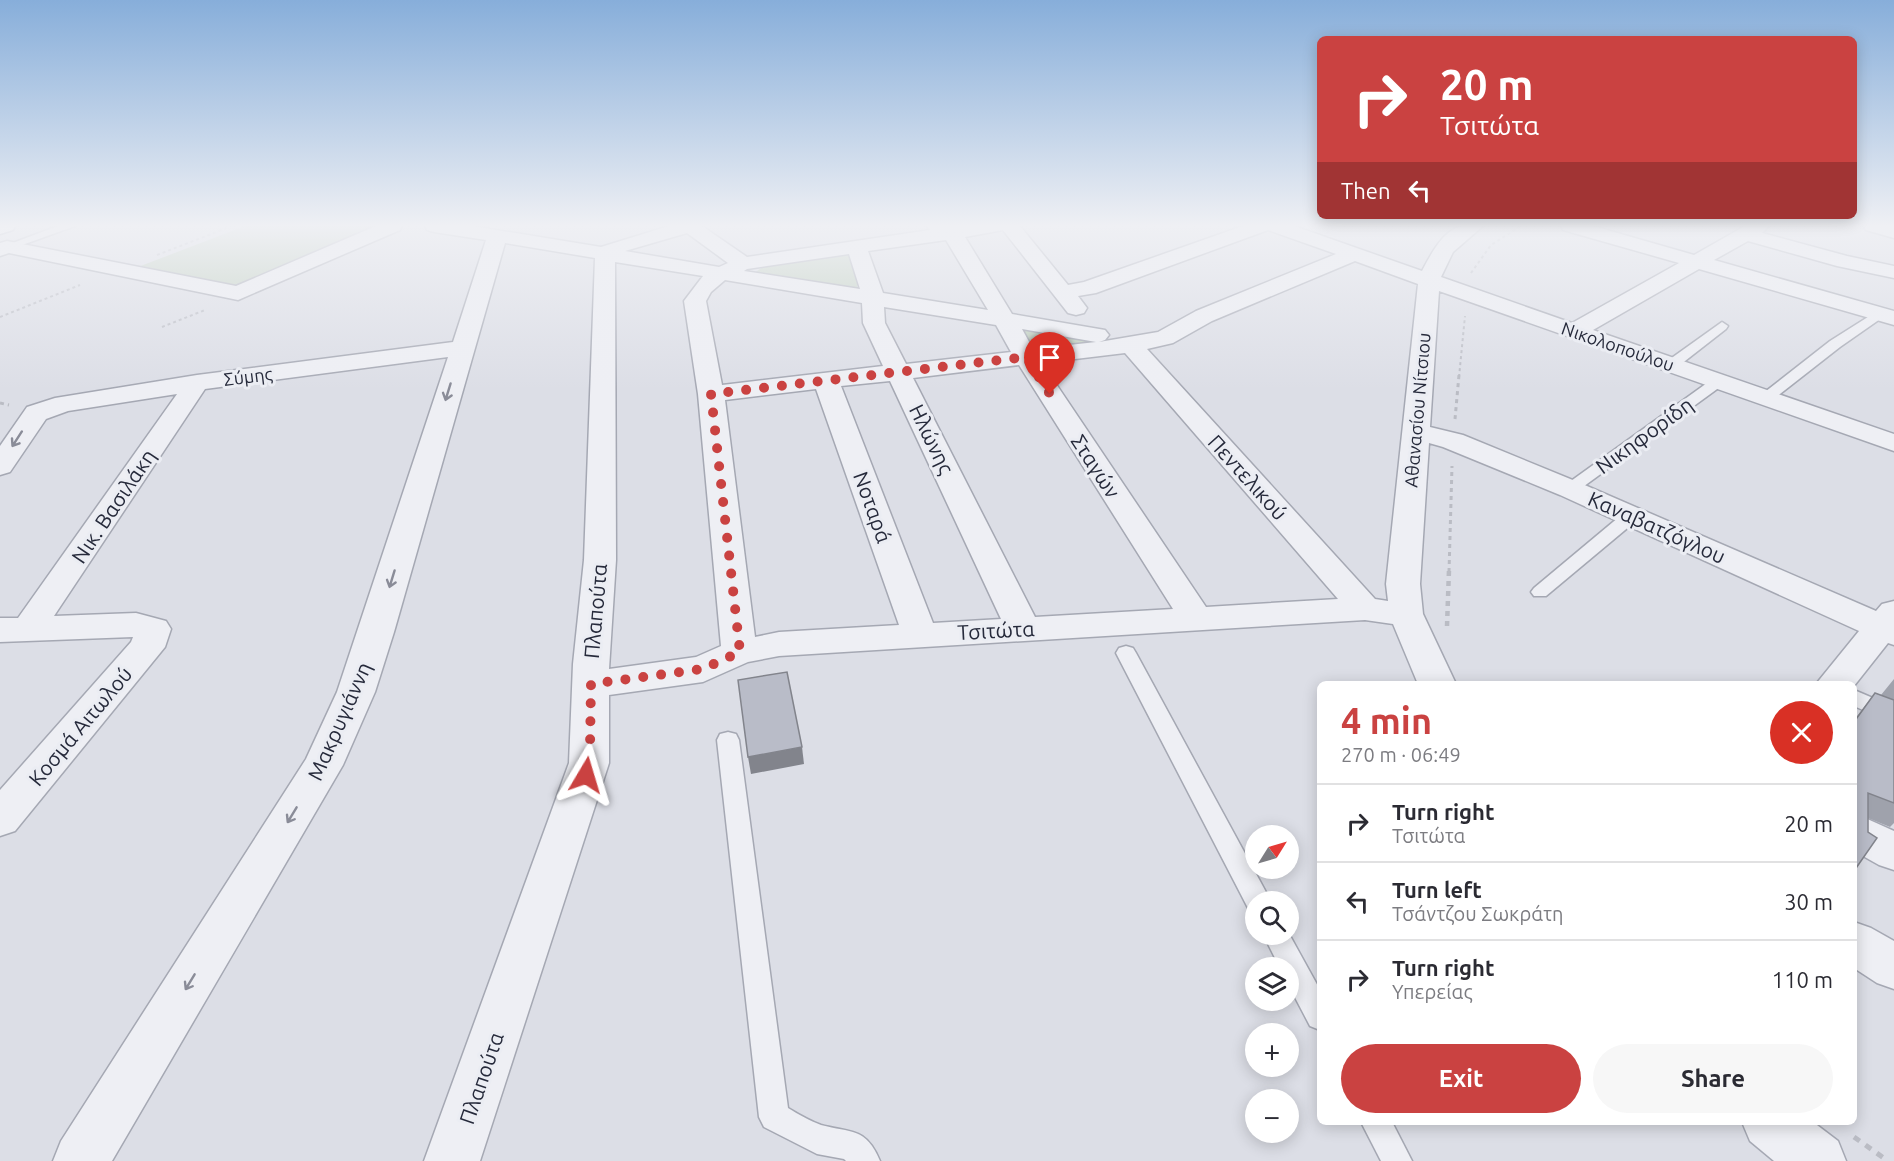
<!DOCTYPE html>
<html lang="en">
<head>
<meta charset="utf-8">
<style>
	:root { --surface:#fff; --page:#f7f7f7; --text:#2b2b33; --muted:#7c7c81; --line:#e1e1e2; --accent:#ca4241 }
	body { margin:0; font-family:Ubuntu,sans-serif; background:var(--page); color:var(--text); height:100vh; display:flex; flex-direction:column; font-size:22px; white-space:nowrap }
	* { box-sizing:border-box; margin:0 }
	p { font-size:20px; color:var(--muted) }
	.icon { flex:none; width:33px; height:33px; fill:none; stroke:currentColor; stroke-width:2; stroke-linecap:round; stroke-linejoin:round }
	.map { position:relative; flex:1; overflow:hidden }
	.panel { position:absolute; left:1317px; top:681px; width:540px; height:444px; display:flex; flex-direction:column; background:var(--surface); border-radius:9px; box-shadow:0 3px 15px #0003 }
	.panel>* { flex:none }
	.top-card { position:absolute; left:1317px; top:36px; width:540px; height:183px; border-radius:9px; box-shadow:0 3px 15px #0003; background:#ca4241; color:#fff; overflow:hidden }
	.needle { width:39px; rotate:53deg }
	.controls { position:absolute; left:1245px; top:825px; display:grid; gap:12px }
	.controls a { display:grid; place-items:center; width:54px; height:54px; border-radius:50%; background:var(--surface); box-shadow:0 3px 15px #0003; font-size:30px }
	.pin { position:absolute; display:grid; place-items:center; width:51px; height:51px; color:#fff; margin:-62px -26px; border-radius:50% 50% 50% 0; rotate:-45deg; box-shadow:0 0 6px #0007 }
	.pin .icon { rotate:45deg }
	.me { position:absolute; width:66px; margin:-33px; rotate:7deg; stroke-linejoin:round; filter:drop-shadow(0 0 4px #0008) }
	.turn { display:flex; align-items:center; gap:21px; height:126px; padding:0 24px; font-size:27px }
	.turn .icon { width:78px; height:78px; stroke-width:2.5 }
	.turn b { display:block; font-size:42px; line-height:51px }
	.then { display:flex; align-items:center; height:57px; padding:0 24px; background:#0003; gap:12px; font-size:22px }
	.round { display:grid; place-items:center; flex:none; width:63px; height:63px; border-radius:32px; background:var(--page) }
	.summary { display:flex; align-items:center; justify-content:space-between; height:102px; padding:0 24px }
	h1 { font-size:36px; font-weight:700; line-height:45px; color:var(--accent) }
	.action { display:flex; gap:12px; margin-top:auto; padding:12px 24px }
	.action a { flex:1; height:69px; border-radius:36px; background:var(--accent); color:#fff; font-size:24px; font-weight:700; line-height:69px; text-align:center }
	.action a+a { background:var(--page); color:var(--text) }
	ul { padding:0; list-style:none }
	li { display:flex; align-items:center; gap:18px; height:78px; padding:0 24px; border-top:2px solid var(--line) }
	li div { flex:1 }
	li b { display:block; font-size:22px }
	li em { font-style:normal }
	.map>svg:first-child { display:block }
</style>
</head>
<body>
<div class="map">
<svg width="1894" height="1161" viewBox="0 0 1894 1161">
	<rect width="100%" height="100%" fill="#dcdee6"/>
	<g fill="#bfcfbd">
		<path d="M 245,226 L 378,226 L 235,289 L 138,267 Z"/>
		<path d="M 850,255 L 853,256 L 858,291 L 753,274 L 764,266 Z"/>
		<path d="M 1017,328 L 1088,339 L 1087,347 L 1031,353 Z"/>
	</g>
	<g fill="none" stroke-linecap="round" stroke-linejoin="round">
		<g stroke="#a5a8b3" stroke-width="3">
			<g id="service">
				<path d="M 58,226 L 75,226 L 11,249 L 3,249 L 2,247 Z"/>
				<path d="M 1879,310 L 1883,311 L 1883,317 L 1840,347 L 1771,401 L 1761,401 L 1759,398 L 1761,395 L 1830,341 Z"/>
				<path d="M 1722,322 L 1728,326 L 1726,329 L 1676,368 L 1666,368 L 1664,365 L 1666,362 Z"/>
				<path d="M 1719,377 L 1726,381 L 1724,384 L 1576,492 L 1564,492 L 1562,489 L 1564,486 L 1714,378 Z"/>
				<path d="M 1631,511 L 1639,516 L 1637,520 L 1546,596 L 1534,596 L 1531,592 L 1534,588 L 1625,512 Z"/>
				<path d="M 1126,646 L 1133,648 L 1136,653 L 1267,894 L 1270,902 L 1256,902 L 1256,912 L 1249,910 L 1116,653 L 1119,648 Z"/>
				<path d="M 1854,690 L 1894,707 L 1894,724 L 1854,706 Z"/>
				<path d="M 728,732 L 736,734 L 739,740 L 788,1108 C 798,1114 810,1121 821,1125 C 851,1133 866,1127 880,1161 L 846,1161 L 844,1159 L 817,1154 L 764,1127 L 759,1117 L 717,740 L 720,734 Z"/>
				<path d="M 1288,932 L 1320,990 L 1320,1030 L 1310,1026 L 1288,984 L 1288,968 L 1280,968 L 1263,934 L 1288,934 Z"/>
				<path d="M 1361,1122 L 1392,1122 L 1412,1161 L 1381,1161 Z"/>
			</g>
		</g>
		<g stroke="#a5a8b3" stroke-width="3">
			<g id="minor">
				<path d="M 376,226 L 402,226 L 400,230 L 238,300 L 9,253 L 0,256 L 0,243 L 7,241 L 236,286 Z"/>
				<path d="M 425,226 L 472,226 L 601,247 L 669,226 L 702,226 L 747,257 L 930,230 L 927,226 L 1020,226 L 1068,285 L 1084,282 L 1243,226 L 1294,226 L 1422,271 C 1430,256 1442,232 1459,227 C 1466,224 1476,226 1483,226 L 1453,252 L 1441,277 L 1572,323 L 1679,263 L 1563,230 L 1561,226 L 1593,226 L 1694,255 L 1745,226 L 1769,226 L 1762,233 L 1847,256 L 1894,266 L 1894,278 L 1837,266 L 1748,241 L 1714,260 L 1894,311 L 1894,325 L 1699,269 L 1593,330 L 1894,434 L 1894,451 L 1439,291 L 1430,427 L 1463,435 L 1580,483 L 1876,611 L 1882,604 L 1894,601 L 1894,645 L 1888,643 L 1854,686 L 1854,684 L 1816,684 L 1859,631 L 1560,495 L 1443,447 L 1429,443 L 1420,584 L 1423,614 L 1456,684 L 1418,684 L 1393,624 L 1365,620 L 779,656 L 748,662 L 703,682 L 609,695 L 609,763 L 480,1161 L 424,1161 L 569,763 L 573,664 L 584,560 L 595,258 L 505,243 L 394,632 L 375,692 L 343,765 L 112,1161 L 53,1161 L 61,1141 L 306,759 L 337,692 L 448,357 L 205,389 L 54,616 L 136,613 L 166,621 L 171,629 L 165,647 L 15,831 L 0,836 L 0,790 L 131,642 L 133,637 L 0,642 L 0,618 L 18,618 L 177,394 L 68,411 L 46,419 L 10,472 L 0,475 L 0,446 L 27,407 L 55,398 L 197,375 L 453,342 L 486,240 L 434,232 L 427,230 ZM 1003,230 L 1068,313 L 1076,315 L 1084,313 L 1087,308 L 1078,296 L 1096,293 L 1268,230 L 1336,254 L 1196,311 L 1158,332 L 1099,342 L 1105,340 L 1109,335 L 1105,330 L 1012,314 L 965,237 ZM 687,233 L 728,263 L 719,267 L 625,251 ZM 946,240 L 988,310 L 883,293 L 868,251 ZM 849,254 L 860,289 L 744,271 L 747,269 ZM 1355,261 L 1418,284 L 1386,584 L 1388,601 L 1375,599 L 1147,349 L 1173,343 L 1212,321 ZM 615,262 L 703,276 L 684,301 L 698,394 L 721,646 L 696,657 L 609,669 L 616,560 ZM 725,280 L 862,303 L 863,323 L 883,366 L 722,385 L 706,301 L 711,292 ZM 884,307 L 996,325 L 1011,352 L 906,364 L 885,323 ZM 1022,329 L 1096,342 L 1033,349 ZM 1125,353 L 1338,599 L 1206,607 L 1042,363 ZM 1019,365 L 1173,609 L 1035,617 L 913,378 ZM 890,381 L 1001,619 L 933,623 L 841,386 ZM 816,389 L 899,625 L 779,632 L 755,637 L 725,400 Z"/>
				<path d="M 1864,226 L 1894,226 L 1894,238 L 1866,230 Z"/>
				<path d="M 1854,813 L 1894,831 L 1894,870 L 1879,865 L 1854,851 Z"/>
				<path d="M 1854,922 L 1871,928 L 1894,941 L 1894,989 L 1877,983 L 1854,968 Z"/>
				<path d="M 1742,1122 L 1813,1122 L 1838,1141 L 1846,1161 L 1774,1161 L 1750,1141 Z"/>
			</g>
		</g>
		<g stroke="#83899c" stroke-width="3">
			<path id="trunk" d="M 0,226 L 15,226 L 13,230 L 0,234 Z"/>
		</g>
		<g stroke="#babcc4" stroke-width="2" stroke-dasharray="3 3" stroke-linecap="butt">
			<path d="M 157,255 L 232,226"/>
			<path d="M 1471,273 L 1491,245 L 1521,226"/>
			<path d="M 0,317 L 80,285"/>
			<path d="M 162,327 L 205,310"/>
			<path d="M 1459,377 L 1465,316"/>
		</g>
		<g stroke="#babcc4" stroke-width="3" stroke-dasharray="4 4" stroke-linecap="butt">
			<path d="M 0,403 L 9,405"/>
			<path d="M 1455,419 L 1459,375"/>
			<path d="M 1449,572 L 1452,466"/>
		</g>
		<path stroke="#babcc4" stroke-width="4.5" stroke-dasharray="5 5" stroke-linecap="butt" d="M 1447,626 L 1449,570"/>
		<path stroke="#babcc4" stroke-width="5" stroke-dasharray="7 7" stroke-linecap="butt" d="M 1854,1137 L 1888,1161"/>
		<use href="#service" fill="#eeeff4" fill-rule="evenodd"/>
		<use href="#minor" fill="#eeeff4" fill-rule="evenodd"/>
		<use href="#trunk" fill="#fff" fill-rule="evenodd"/>
	</g>
	<path fill="#9fa2ac" d="M 1894,679 L 1894,823 L 1890,827 L 1868,818 L 1854,871 L 1854,720 L 1875,693 L 1881,695 Z"/>
	<path fill="#82848c" d="M 802,747 L 804,764 L 751,774 L 748,757 Z"/>
	<g fill="#b9bcc8" stroke="#82848c" stroke-width="1.5">
		<path d="M 787,672 L 802,747 L 748,757 L 738,680 Z"/>
		<path d="M 1875,693 L 1894,700 L 1894,803 L 1868,793 L 1868,832 L 1877,838 L 1854,871 L 1854,722 Z"/>
	</g>
	<defs><path id="oneway-shaft" d="M-6 0H5M1.5-3L5.5 0L1.5 3" fill="none" stroke-width="1.6" stroke-linecap="round" stroke-linejoin="round" transform="scale(1.5)"/></defs>
	<g stroke="#8a8c98">
		<use href="#oneway-shaft" transform="translate(448 392) rotate(107)"/>
		<use href="#oneway-shaft" transform="translate(17 439) rotate(123)"/>
		<use href="#oneway-shaft" transform="translate(392 579) rotate(107)"/>
		<use href="#oneway-shaft" transform="translate(292 815) rotate(121)"/>
		<use href="#oneway-shaft" transform="translate(190 982) rotate(121)"/>
	</g>
	<linearGradient id="sky" x2="0" y2="1"><stop stop-color="#87aeda"/><stop offset="0.58" stop-color="#eff0f4"/><stop offset="1" stop-color="#eff0f4" stop-opacity="0"/></linearGradient>
	<rect width="1894" height="389" fill="url(#sky)"/>
	<g fill="none" stroke-linecap="round" stroke-linejoin="round">
		<path stroke="#ca4241" stroke-width="10" stroke-dasharray="0 18" d="M 586,775 L 590,747 L 591,684 L 703,669 L 740,652 L 711,394 L 1026,357 L 1050,394"/>
	</g>
	<g text-anchor="middle" dominant-baseline="central" stroke-width="6" stroke-linejoin="round" paint-order="stroke">
		<g font-size="18" fill="#262a3b" stroke="#ebedf3">
			<text transform="translate(1618 346) rotate(19)">Νικολοπούλου</text>
			<text transform="translate(248 376) rotate(-7)">Σύμης</text>
			<text transform="translate(1417 410) rotate(-85)">Αθανασίου Νίτσιου</text>
		</g>
		<g font-size="21" fill="#262a3b" stroke="#ebedf3">
			<text transform="translate(1644 435) rotate(-36)">Νικηφορίδη</text>
			<text transform="translate(932 439) rotate(64)">Ηλώνης</text>
			<text transform="translate(1096 466) rotate(57)">Σταγών</text>
			<text transform="translate(1248 477) rotate(48)">Πεντελικού</text>
			<text transform="translate(113 506) rotate(-56)">Νικ. Βασιλάκη</text>
			<text transform="translate(873 507) rotate(70)">Νοταρά</text>
			<text transform="translate(1657 527) rotate(24)">Καναβατζόγλου</text>
			<text transform="translate(595 611) rotate(-85)">Πλαπούτα</text>
			<text transform="translate(996 630) rotate(-3)">Τσιτώτα</text>
			<text transform="translate(339 721) rotate(-66)">Μακρυγιάννη</text>
			<text transform="translate(80 726) rotate(-50)">Κοσμά Αιτωλού</text>
			<text transform="translate(481 1078) rotate(-71)">Πλαπούτα</text>
		</g>
	</g>
</svg>
<div class="controls">
<a><svg class="needle" viewBox="-14 -14 28 28"><path d="M0-13l5 13h-10z" fill="#e53935"/><path d="M0 13l5-13h-10z" fill="#7c7c81"/></svg></a>
<a><svg class="icon" aria-label="search" viewBox="0 0 24 24"><circle cx="10" cy="10" r="6"/><path d="M15 15l6 6"/></svg></a>
<a><svg class="icon" aria-label="layers" viewBox="0 0 24 24"><path d="M12 4l9 5-9 5-9-5zM3 14l9 5 9-5"/></svg></a>
<a>+</a>
<a>−</a>
</div>
<div class="pin" style="left:1050px;top:394px;background:#d93025"><svg class="icon" aria-label="arrive" viewBox="0 0 24 24"><path d="M6 21V4h12l-3 4 3 4H6"/></svg></div>
<svg class="me" style="left:586px;top:775px" viewBox="-20 -20 40 40"><path d="M0-17L14 15 0 8-14 15z" fill="#ca4241" stroke="#fff" stroke-width="4"/></svg>
<div class="top-card">
<div class="turn"><svg class="icon" aria-label="right" viewBox="0 0 24 24"><path d="M7 20v-9h11M14 6l5 5-5 5"/></svg><div><b>20 m</b>Τσιτώτα</div></div>
<div class="then">Then<svg class="icon" aria-label="left" viewBox="0 0 24 24"><path d="M17 20v-9H6M10 6l-5 5 5 5"/></svg></div>
</div>
<section class="panel">
<div class="summary"><div><h1>4 min</h1><p>270 m · 06:49</p></div><a class="round" style="background:#d93025;color:#fff"><svg class="icon" aria-label="close" viewBox="0 0 24 24"><path d="M6 6l12 12M18 6L6 18"/></svg></a></div>
<ul>
<li><svg class="icon" aria-label="right" viewBox="0 0 24 24"><path d="M7 20v-9h11M14 6l5 5-5 5"/></svg><div><b>Turn right</b><p>Τσιτώτα</p></div><em>20 m</em></li>
<li><svg class="icon" aria-label="left" viewBox="0 0 24 24"><path d="M17 20v-9H6M10 6l-5 5 5 5"/></svg><div><b>Turn left</b><p>Τσάντζου Σωκράτη</p></div><em>30 m</em></li>
<li><svg class="icon" aria-label="right" viewBox="0 0 24 24"><path d="M7 20v-9h11M14 6l5 5-5 5"/></svg><div><b>Turn right</b><p>Υπερείας</p></div><em>110 m</em></li>
</ul>
<div class="action"><a>Exit</a><a>Share</a></div>
</section>
</div>
</body>
</html>
